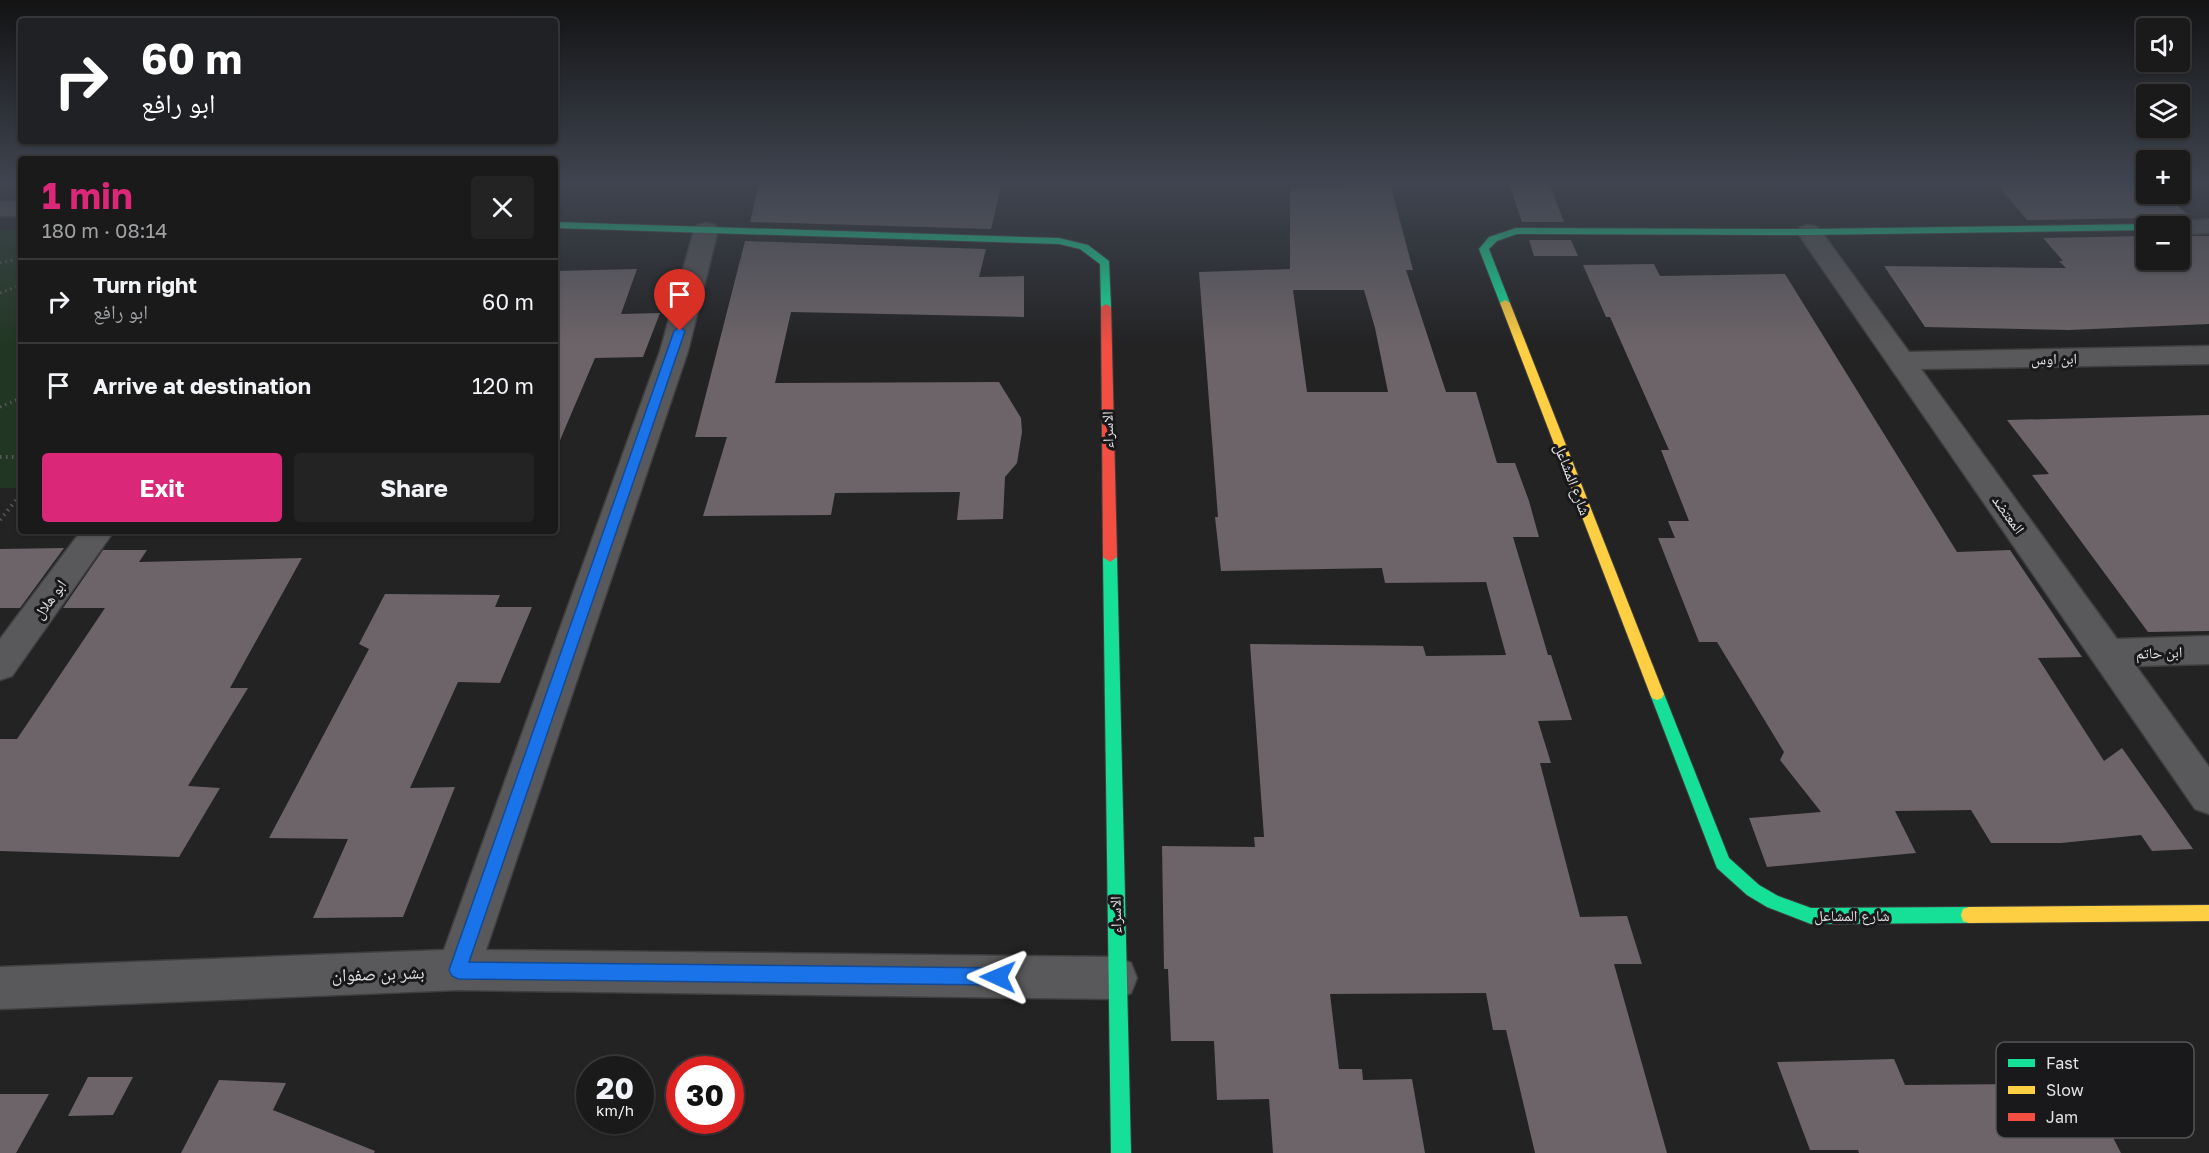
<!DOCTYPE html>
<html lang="en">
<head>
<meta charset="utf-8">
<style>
	:root { --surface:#1a1a1b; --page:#232324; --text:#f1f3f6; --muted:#9fa1a3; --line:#38383a; --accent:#db2777 }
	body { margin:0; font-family:"Golos Text","Noto Naskh Arabic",sans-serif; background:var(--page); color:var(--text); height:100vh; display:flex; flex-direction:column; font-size:22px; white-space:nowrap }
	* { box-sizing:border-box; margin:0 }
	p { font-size:20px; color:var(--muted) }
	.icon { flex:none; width:33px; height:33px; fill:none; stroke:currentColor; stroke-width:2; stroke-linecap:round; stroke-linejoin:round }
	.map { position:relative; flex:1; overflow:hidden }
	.panel { position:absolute; left:18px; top:156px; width:540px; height:378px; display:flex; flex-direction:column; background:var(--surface); border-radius:6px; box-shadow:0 2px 4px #0004,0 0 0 2px var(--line) }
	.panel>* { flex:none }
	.guide { position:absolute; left:18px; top:18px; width:540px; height:126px; border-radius:6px; box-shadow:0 2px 4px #0004,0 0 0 2px var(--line); background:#202124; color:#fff; overflow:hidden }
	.fabs { position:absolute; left:2136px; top:18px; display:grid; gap:12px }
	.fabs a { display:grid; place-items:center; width:54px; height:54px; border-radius:6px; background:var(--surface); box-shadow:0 2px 4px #0004,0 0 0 2px var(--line); font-size:30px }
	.speed { position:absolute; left:576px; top:1056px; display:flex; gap:12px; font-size:30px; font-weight:700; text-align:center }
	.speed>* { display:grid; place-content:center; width:78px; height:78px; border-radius:50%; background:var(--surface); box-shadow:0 2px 4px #0004,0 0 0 2px var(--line); line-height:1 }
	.speed small { font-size:15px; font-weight:400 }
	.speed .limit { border:9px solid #d22; background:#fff; color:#111 }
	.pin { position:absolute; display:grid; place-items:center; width:51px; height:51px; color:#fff; margin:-62px -26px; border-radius:50% 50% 50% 0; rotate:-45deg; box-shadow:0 0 6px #0007 }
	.pin .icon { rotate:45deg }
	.me { position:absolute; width:66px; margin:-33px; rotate:271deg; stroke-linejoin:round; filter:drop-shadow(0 0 4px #0008) }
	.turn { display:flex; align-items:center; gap:21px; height:126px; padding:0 24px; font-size:27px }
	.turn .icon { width:78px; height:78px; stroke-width:2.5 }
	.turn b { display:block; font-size:42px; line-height:51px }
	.round { display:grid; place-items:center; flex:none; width:63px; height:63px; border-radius:6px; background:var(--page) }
	.summary { display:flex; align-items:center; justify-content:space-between; height:102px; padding:0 24px }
	h1 { font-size:36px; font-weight:700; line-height:45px; color:var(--accent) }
	.button { display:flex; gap:12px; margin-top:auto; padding:12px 24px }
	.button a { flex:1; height:69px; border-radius:6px; background:var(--accent); color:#fff; font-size:24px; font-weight:700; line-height:69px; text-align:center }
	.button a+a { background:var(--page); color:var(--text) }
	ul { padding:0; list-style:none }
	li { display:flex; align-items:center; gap:18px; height:84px; padding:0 24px; border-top:2px solid var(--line) }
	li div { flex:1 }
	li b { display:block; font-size:22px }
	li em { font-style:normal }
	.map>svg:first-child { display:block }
</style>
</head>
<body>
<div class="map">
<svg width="2209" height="1153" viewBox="0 0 2209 1153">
	<rect width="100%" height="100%" fill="#232324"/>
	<rect fill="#223723" x="0" y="230" width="21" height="258"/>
	<g fill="#6c6468" fill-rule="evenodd">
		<path d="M 759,183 L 1002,183 L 991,229 L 750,222 Z"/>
		<path d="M 1342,183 L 1390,183 L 1413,270 L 1406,270 L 1446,392 L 1476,392 L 1497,463 L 1515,463 L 1529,501 L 1539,537 L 1513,537 L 1548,655 L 1551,655 L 1572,720 L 1538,721 L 1551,763 L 1540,763 L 1580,917 L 1627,916 L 1642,964 L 1614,964 L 1667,1153 L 1535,1153 L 1506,1030 L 1493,1030 L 1486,993 L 1330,994 L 1339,1069 L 1362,1069 L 1363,1080 L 1412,1079 L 1425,1153 L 1273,1153 L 1269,1099 L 1217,1100 L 1214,1041 L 1171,1041 L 1168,969 L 1164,969 L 1162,846 L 1255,847 L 1254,837 L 1264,837 L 1250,644 L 1423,646 L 1426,656 L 1506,655 L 1486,582 L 1385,583 L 1382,568 L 1221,571 L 1215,517 L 1218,517 L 1199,272 L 1290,269 L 1290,188 L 1343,187 ZM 1293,290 L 1364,290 L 1375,328 L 1388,392 L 1307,392 Z"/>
		<path d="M 1509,183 L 1549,183 L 1564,222 L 1522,222 Z"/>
		<path d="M 1996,183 L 2146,183 L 2146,194 L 2165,194 L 2191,218 L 2171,220 L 2166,226 L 2160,226 L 2155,220 L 2146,218 L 2027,220 Z"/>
		<path d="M 2146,236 L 2146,260 L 2180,260 L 2180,236 L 2209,236 L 2209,324 L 2069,330 L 1925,327 L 1884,266 L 2066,268 L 2059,261 L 2063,261 L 2043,238 Z"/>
		<path d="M 1529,240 L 1571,240 L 1578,256 L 1534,256 Z"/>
		<path d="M 745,241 L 986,249 L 979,277 L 1024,276 L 1024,317 L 791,312 L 775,383 L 999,382 L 1021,418 L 1022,432 L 1017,463 L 1005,477 L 1003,519 L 957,520 L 960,492 L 835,493 L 831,515 L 703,516 L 727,437 L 695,437 Z"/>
		<path d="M 1654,264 L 1660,276 L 1785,274 L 1957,552 L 2010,550 L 2082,657 L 2038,658 L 2104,761 L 2122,748 L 2193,849 L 2152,851 L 2141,835 L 2061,843 L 1991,843 L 1971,810 L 1895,811 L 1916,853 L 1767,867 L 1749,818 L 1821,812 L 1780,760 L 1784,752 L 1717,642 L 1699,642 L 1658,538 L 1675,538 L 1668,521 L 1689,521 L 1661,450 L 1669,450 L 1610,317 L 1606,317 L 1583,265 Z"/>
		<path d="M 637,269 L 621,314 L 660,313 L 643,357 L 595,358 L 555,452 L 555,271 Z"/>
		<path d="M 2209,415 L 2209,631 L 2148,632 L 2032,475 L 2049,474 L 2007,420 Z"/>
		<path d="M 64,548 L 20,608 L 0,608 L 0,549 Z"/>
		<path d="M 103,550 L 147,550 L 139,562 L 302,558 L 230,688 L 248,688 L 188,786 L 220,788 L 179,857 L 0,851 L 0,739 L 17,739 L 105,608 L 63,608 Z"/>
		<path d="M 385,594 L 500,595 L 495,607 L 532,607 L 500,683 L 458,682 L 410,788 L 455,787 L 403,917 L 313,918 L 348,839 L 269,838 L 369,649 L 359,644 Z"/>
		<path d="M 1894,1059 L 1905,1085 L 2018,1084 L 2008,1065 L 2057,1064 L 2066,1082 L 2084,1082 L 2121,1153 L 1859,1153 L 1858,1150 L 1810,1150 L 1777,1062 Z"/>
		<path d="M 88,1077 L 133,1077 L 113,1115 L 68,1116 Z"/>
		<path d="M 219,1080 L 286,1083 L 273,1110 L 375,1151 L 374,1153 L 181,1153 Z"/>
		<path d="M 0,1094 L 49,1094 L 16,1153 L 0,1153 Z"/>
	</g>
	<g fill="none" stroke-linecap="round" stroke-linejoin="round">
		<g stroke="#3f3f40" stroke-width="3">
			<g id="street">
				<rect x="0" y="202" width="21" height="14"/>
				<path d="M 2209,219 L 2209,233 L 2180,234 L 2180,226 L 2168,226 L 2171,222 Z"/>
				<path d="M 706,223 L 715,225 L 718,230 L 688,351 L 486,950 L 1116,957 L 1131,963 L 1137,978 L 1131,993 L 1116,999 L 458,990 L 0,1009 L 0,967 L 444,950 L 660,351 L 694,230 L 697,225 Z"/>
				<path d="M 1809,225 L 1818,227 L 1909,352 L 2209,346 L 2209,364 L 1921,369 L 2117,639 L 2209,636 L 2209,664 L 2136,666 L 2209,767 L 2209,814 L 2195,809 L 1797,232 L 1800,227 Z"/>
				<path d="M 81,531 L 114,531 L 12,676 L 0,680 L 0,639 Z"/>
			</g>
		</g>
		<g stroke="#3f3f40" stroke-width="2">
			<g id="fast">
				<path d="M 555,222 L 1059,238 L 1088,245 L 1109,261 L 1111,307 L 1106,310 L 1101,307 L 1100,264 L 1080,249 L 1059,244 L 555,228 Z"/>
				<path d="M 2146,224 L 2151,226 L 2146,226 L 2146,230 L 1809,235 L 1517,234 L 1497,241 L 1489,249 L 1510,303 L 1505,306 L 1500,303 L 1479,249 L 1489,237 L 1516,228 L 1809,229 Z"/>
				<path d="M 1110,552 L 1117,557 L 1131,1153 L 1111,1153 L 1103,557 Z"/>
				<path d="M 1657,688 L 1662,690 L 1664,694 L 1729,858 L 1759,885 L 1778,896 L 1811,908 L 1969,907 L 1975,909 L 1977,915 L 1975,921 L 1969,923 L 1811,924 L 1767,907 L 1747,895 L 1717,868 L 1715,863 L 1650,694 L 1652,690 Z"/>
			</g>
		</g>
		<g stroke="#3f3f40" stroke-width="2">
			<g id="slow">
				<path d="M 1505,300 L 1510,303 L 1664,694 L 1662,698 L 1657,700 L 1652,698 L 1650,694 L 1500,303 Z"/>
				<path d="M 2209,905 L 2209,921 L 1969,923 L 1963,921 L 1961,915 L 1963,909 L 1969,907 Z"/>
			</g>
		</g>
		<g stroke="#3f3f40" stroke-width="2">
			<path id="jam" d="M 1106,304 L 1111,307 L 1117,557 L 1110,562 L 1103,557 L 1101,307 Z"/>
		</g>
		<g stroke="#59585a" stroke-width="3" stroke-dasharray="1.5 4" stroke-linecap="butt">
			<path d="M 0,263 L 21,258"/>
			<path d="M 0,293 L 21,285"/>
			<path d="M 0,407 L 21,398"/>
		</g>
		<g stroke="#59585a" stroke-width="4" stroke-dasharray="1.5 4.5" stroke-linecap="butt">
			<path d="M 0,457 L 21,457"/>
			<path d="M 0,520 L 21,494"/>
		</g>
		<use href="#street" fill="#59585a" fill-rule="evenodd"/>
		<use href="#fast" fill="#16e098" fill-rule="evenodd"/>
		<use href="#slow" fill="#ffcf43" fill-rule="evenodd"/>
		<use href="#jam" fill="#f24e42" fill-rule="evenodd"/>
	</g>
	<linearGradient id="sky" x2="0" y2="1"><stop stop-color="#131314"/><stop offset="0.53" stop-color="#3f4550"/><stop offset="1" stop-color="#3f4550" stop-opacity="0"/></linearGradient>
	<rect width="2209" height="345" fill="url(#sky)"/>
	<path fill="#1a73e8" stroke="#114b97" stroke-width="1.5" d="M 680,327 L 685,331 L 469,962 L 998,968 L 1004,971 L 1007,977 L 1004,983 L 998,985 L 458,979 L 452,976 L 449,970 L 674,331 Z"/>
	<g text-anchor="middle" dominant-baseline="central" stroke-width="6" stroke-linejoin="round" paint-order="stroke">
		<g font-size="15" fill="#e1e1e3" stroke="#19181b">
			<text transform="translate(2054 358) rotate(-1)">ابن اوس</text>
			<text transform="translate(1107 430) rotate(-91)">الاسراء</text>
			<text transform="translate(1573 479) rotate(69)">شارع المشاعل</text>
			<text transform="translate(2009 514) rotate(54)">المعتضد</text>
			<text transform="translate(49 599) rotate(-54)">ابو هلال</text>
			<text transform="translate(2159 652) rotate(-2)">ابن حاتم</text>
			<text transform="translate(1115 915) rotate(-91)">الاسراء</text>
			<text x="1852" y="915">شارع المشاعل</text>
		</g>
		<g font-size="18" fill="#e1e1e3" stroke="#19181b">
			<text transform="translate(378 973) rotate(-2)">بشر بن صفوان</text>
		</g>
	</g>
	<rect x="1996" y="1042" width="198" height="96" rx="9" fill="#19181b" stroke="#555457" stroke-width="1.5"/>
	<rect x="2008" y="1059" width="27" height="8" fill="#16e098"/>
	<rect x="2008" y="1086" width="27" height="8" fill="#ffcf43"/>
	<rect x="2008" y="1113" width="27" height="8" fill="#f24e42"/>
	<g font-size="16" fill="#e1e1e3">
		<text x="2046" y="1069">Fast</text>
		<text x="2046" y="1096">Slow</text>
		<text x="2046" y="1123">Jam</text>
	</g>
</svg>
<div class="fabs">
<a><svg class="icon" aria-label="sound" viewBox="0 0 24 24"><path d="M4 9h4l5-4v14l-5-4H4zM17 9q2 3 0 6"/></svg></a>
<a><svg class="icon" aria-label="layers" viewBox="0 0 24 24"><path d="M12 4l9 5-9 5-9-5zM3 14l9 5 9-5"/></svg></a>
<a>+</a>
<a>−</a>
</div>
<div class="speed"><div>20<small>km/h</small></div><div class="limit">30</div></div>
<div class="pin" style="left:680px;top:331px;background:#d93025"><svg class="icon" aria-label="arrive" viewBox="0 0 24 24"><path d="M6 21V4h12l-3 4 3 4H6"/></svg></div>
<svg class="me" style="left:998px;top:977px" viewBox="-20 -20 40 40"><path d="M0-17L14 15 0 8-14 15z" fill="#1a73e8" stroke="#fff" stroke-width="4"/></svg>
<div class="guide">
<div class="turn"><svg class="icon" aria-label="right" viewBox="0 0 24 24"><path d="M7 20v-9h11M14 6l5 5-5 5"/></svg><div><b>60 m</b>ابو رافع</div></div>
</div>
<section class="panel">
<div class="summary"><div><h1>1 min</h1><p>180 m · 08:14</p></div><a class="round"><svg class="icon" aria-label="close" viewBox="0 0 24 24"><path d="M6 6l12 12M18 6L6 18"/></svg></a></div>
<ul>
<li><svg class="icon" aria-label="right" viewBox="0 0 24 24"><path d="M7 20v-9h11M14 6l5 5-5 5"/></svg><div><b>Turn right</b><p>ابو رافع</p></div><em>60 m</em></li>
<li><svg class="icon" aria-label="arrive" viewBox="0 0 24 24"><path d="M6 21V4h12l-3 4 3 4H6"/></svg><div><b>Arrive at destination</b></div><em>120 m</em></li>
</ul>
<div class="button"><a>Exit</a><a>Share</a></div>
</section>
</div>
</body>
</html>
